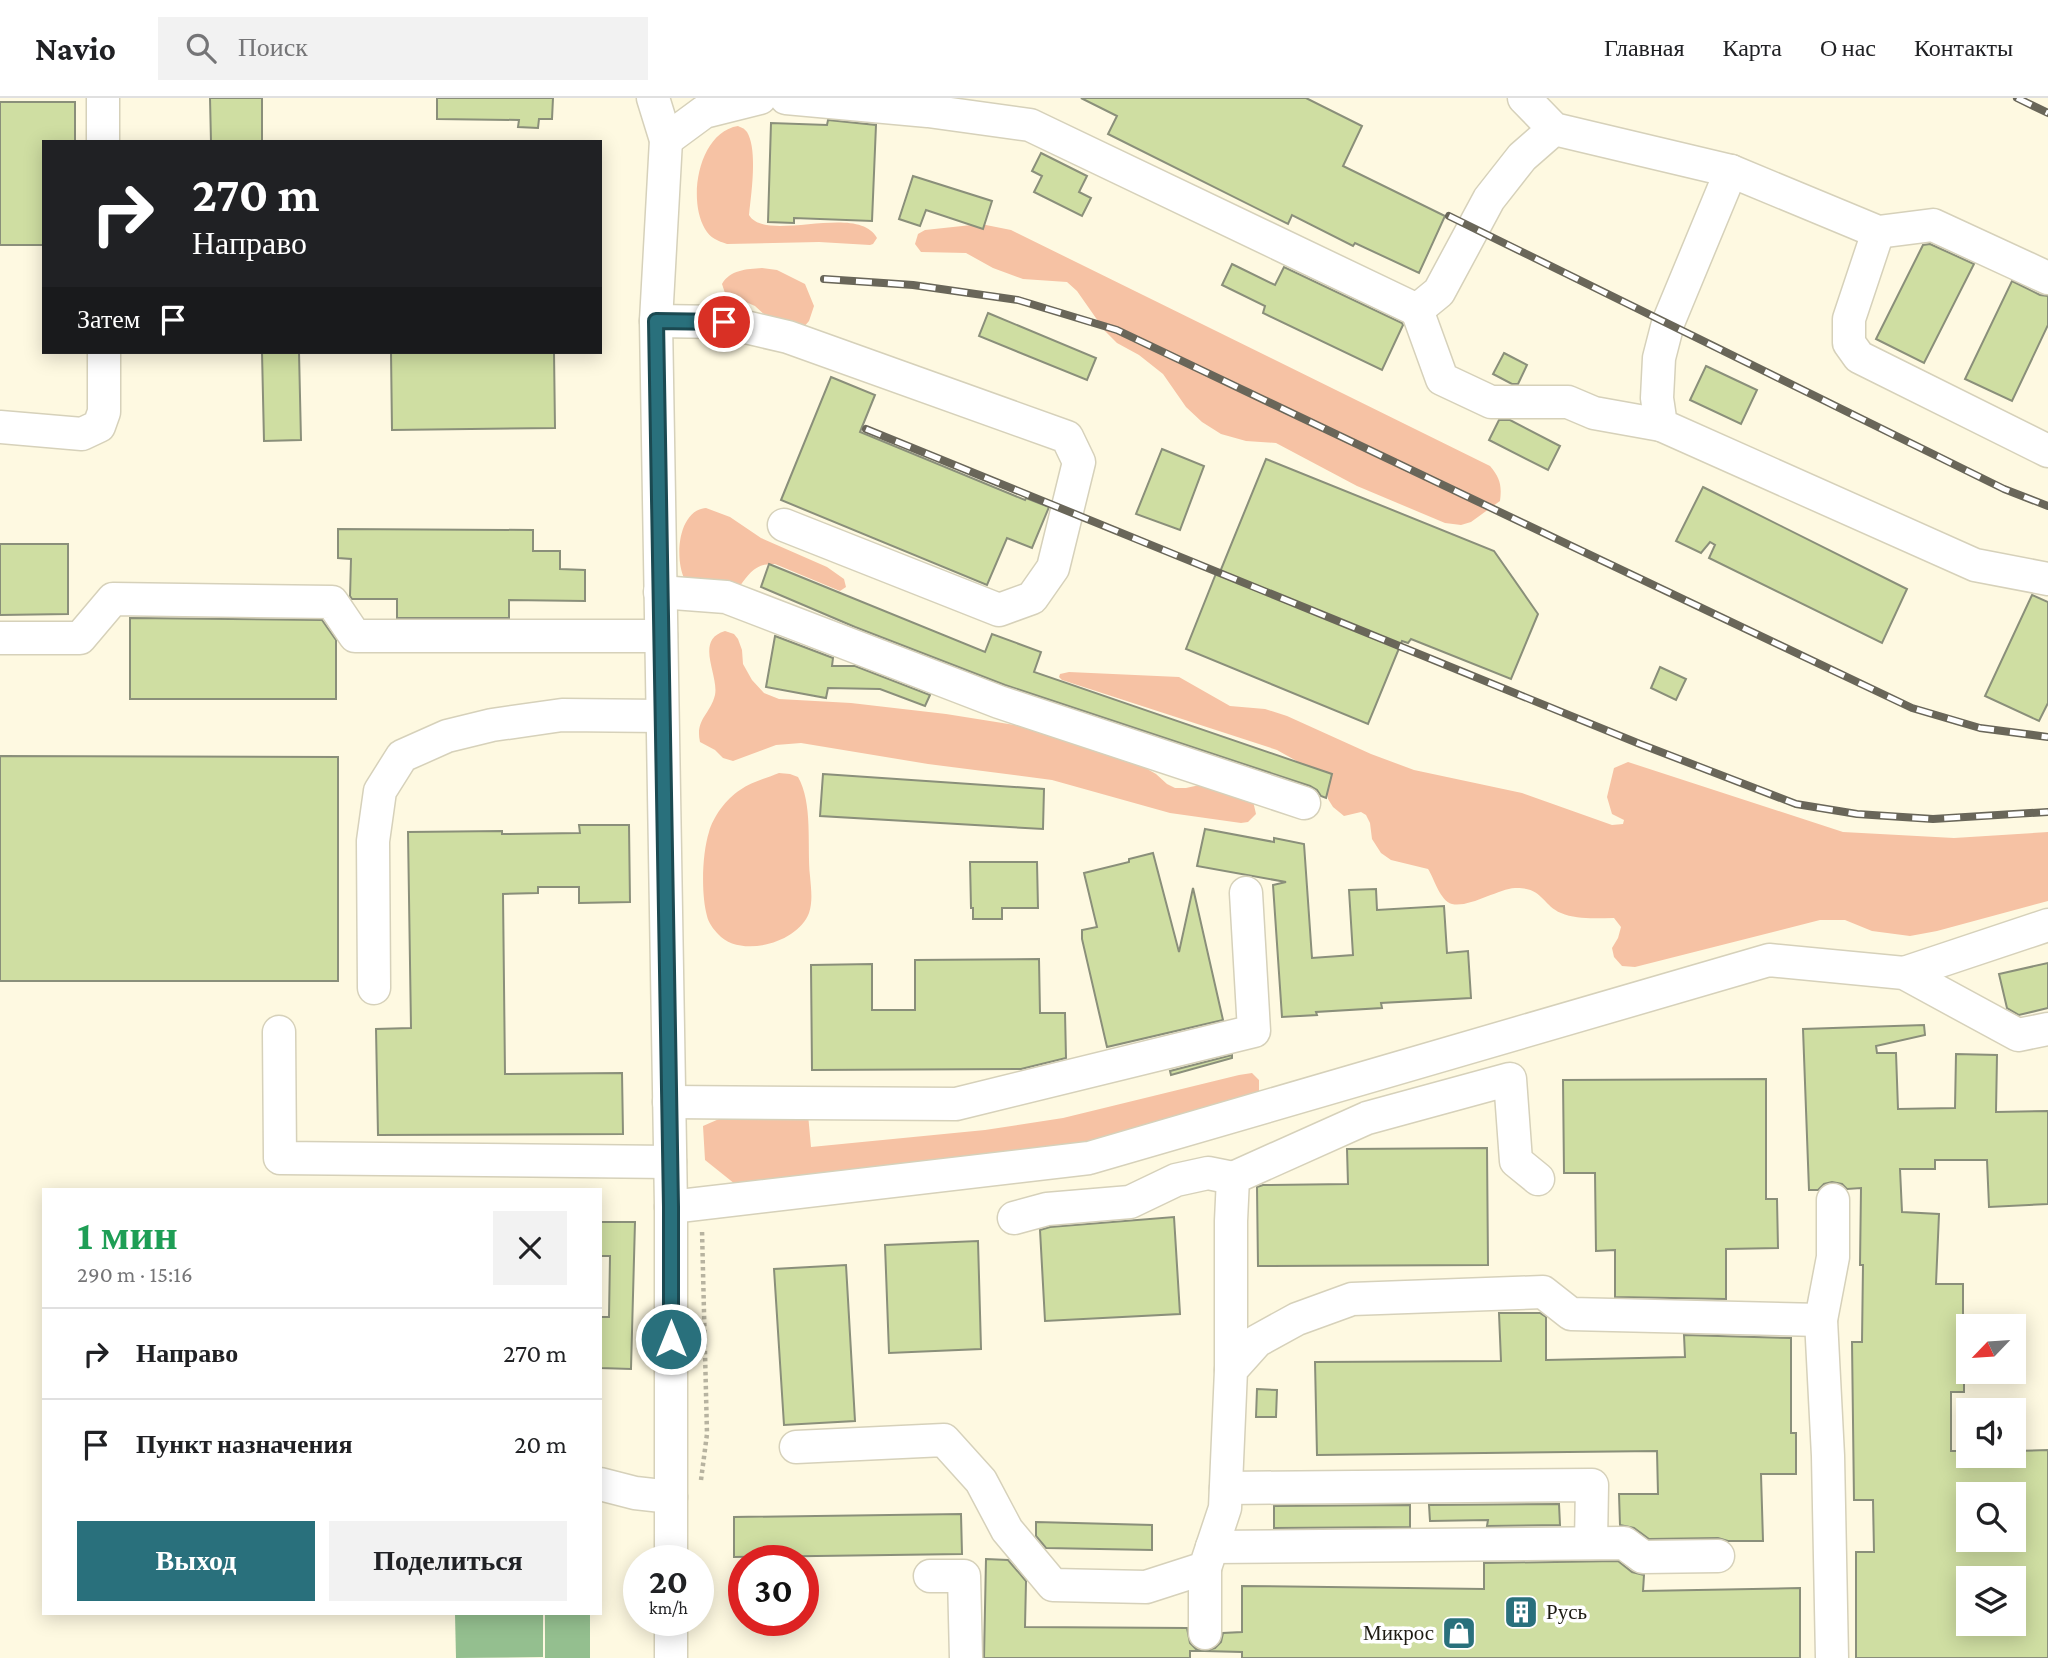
<!DOCTYPE html>
<html lang="ru">
<head>
<meta charset="utf-8">
<style>
	:root { --surface:#fff; --page:#f2f2f2; --text:#202124; --muted:#757577; --line:#e0e0e0; --accent:#29707c }
	body { margin:0; font-family:"Crimson Pro",serif; background:var(--page); color:var(--text); height:100vh; display:flex; flex-direction:column; font-size:26px; white-space:nowrap }
	* { box-sizing:border-box; margin:0 }
	p { font-size:23px; color:var(--muted) }
	.icon { flex:none; width:38px; height:38px; fill:none; stroke:currentColor; stroke-width:2; stroke-linecap:round; stroke-linejoin:round }
	.map { position:relative; flex:1; overflow:hidden }
	.details { position:absolute; left:42px; top:1090px; width:560px; height:427px; display:flex; flex-direction:column; background:var(--surface); border-radius:0px; box-shadow:0 4px 18px #0003 }
	.details>* { flex:none }
	.guide { position:absolute; left:42px; top:42px; width:560px; height:214px; border-radius:0px; box-shadow:0 4px 18px #0003; background:#202124; color:#fff; overflow:hidden }
	.needle { width:46px; rotate:245deg }
	.fabs { position:absolute; left:1956px; top:1216px; display:grid; gap:14px }
	.fabs a { display:grid; place-items:center; width:70px; height:70px; border-radius:0px; background:var(--surface); box-shadow:0 4px 18px #0003; font-size:35px }
	.speed { position:absolute; left:623px; top:1447px; display:flex; gap:14px; font-size:35px; font-weight:700; text-align:center }
	.speed>* { display:grid; place-content:center; width:91px; height:91px; border-radius:50%; background:var(--surface); box-shadow:0 4px 18px #0003; line-height:1 }
	.speed small { font-size:18px; font-weight:400 }
	.speed .limit { border:10px solid #d22; background:#fff; color:#111 }
	.pin { position:absolute; display:grid; place-items:center; width:60px; height:60px; color:#fff; margin:-30px; border:4px solid #fff; border-radius:50%; box-shadow:0 2px 7px #0007 }
	.me { position:absolute; width:77px; margin:-38px; rotate:0deg; stroke-linejoin:round; filter:drop-shadow(0 0 5px #0008) }
	.turn { display:flex; align-items:center; gap:24px; height:147px; padding:0 35px; font-size:32px }
	.turn .icon { width:91px; height:91px; stroke-width:2.5 }
	.turn b { display:block; font-size:49px; line-height:60px }
	.then { display:flex; align-items:center; height:66px; padding:0 35px; background:#0003; gap:14px; font-size:26px }
	.round { display:grid; place-items:center; flex:none; width:74px; height:74px; border-radius:0px; background:var(--page) }
	.headline { display:flex; align-items:center; justify-content:space-between; height:119px; padding:0 35px }
	h1 { font-size:42px; font-weight:700; line-height:52px; color:#1e9e55 }
	.button { display:flex; gap:14px; margin-top:auto; padding:14px 35px }
	.button a { flex:1; height:80px; border-radius:0px; background:var(--accent); color:#fff; font-size:28px; font-weight:700; line-height:80px; text-align:center }
	.button a+a { background:var(--page); color:var(--text) }
	ul { padding:0; list-style:none }
	li { display:flex; align-items:center; gap:21px; height:91px; padding:0 35px; border-top:2px solid var(--line) }
	li div { flex:1 }
	li b { display:block; font-size:26px }
	li em { font-style:normal }
	header { display:flex; align-items:center; gap:42px; box-sizing:border-box; height:98px; padding:0 35px; background:var(--surface); border-bottom:2px solid var(--line) }
	header strong { font-size:33px }
	nav { display:flex; gap:38px; margin-inline-start:auto; font-size:24px }
	.search { width:490px; height:63px; background:var(--page); display:flex; align-items:center; gap:18px; box-sizing:border-box; padding:0 24px; border-radius:0px; color:var(--muted); font-size:26px }
	.map>svg:first-child { display:block }
</style>
</head>
<body>
<header>
<strong>Navio</strong>
<div class="search"><svg class="icon" aria-label="search" viewBox="0 0 24 24"><circle cx="10" cy="10" r="6"/><path d="M15 15l6 6"/></svg>Поиск</div>
<nav><a>Главная</a><a>Карта</a><a>О нас</a><a>Контакты</a></nav>
</header>
<div class="map">
<svg width="2048" height="1560" viewBox="0 0 2048 1560">
	<rect width="100%" height="100%" fill="#fef9e1"/>
	<g fill="#f6c2a4">
		<path d="M 738,28 C 742,30 744,30 747,34 C 758,52 751,97 749,117 C 766,146 858,104 877,140 L 873,146 L 870,147 L 819,144 L 727,146 C 718,143 710,140 705,131 C 687,101 699,34 738,28 Z"/>
		<path d="M 981,126 L 1011,132 L 1490,368 C 1500,380 1502,387 1500,403 L 1471,424 L 1461,427 L 1445,425 L 1357,388 L 1276,345 L 1246,343 L 1221,336 L 1202,324 L 1186,309 L 1163,276 L 1139,257 L 1117,245 L 1105,233 L 1077,193 L 1067,184 L 1023,181 L 993,170 L 966,155 L 921,154 L 915,146 L 918,136 L 925,132 Z"/>
		<path d="M 762,170 L 777,172 L 805,186 L 814,208 L 809,223 L 803,230 L 766,218 L 755,208 L 725,195 L 722,186 C 730,172 746,171 762,170 Z"/>
		<path d="M 706,410 L 730,419 L 761,440 L 827,469 L 844,481 L 846,489 L 840,493 L 775,466 C 757,465 750,474 740,488 L 685,482 C 674,461 678,412 706,410 Z"/>
		<path d="M 725,533 L 734,536 L 738,541 L 742,552 L 743,566 L 752,582 L 764,595 L 779,601 L 851,605 L 946,616 L 1040,631 L 1128,660 L 1156,676 L 1167,686 L 1175,690 L 1186,690 L 1204,686 L 1253,703 L 1256,716 L 1248,724 L 1241,725 L 1170,715 L 1052,682 L 928,666 L 801,645 L 776,647 L 733,663 L 723,660 L 715,652 L 700,644 C 695,621 710,617 715,597 C 719,577 694,542 725,533 Z"/>
		<path d="M 1069,574 L 1179,579 L 1230,608 L 1265,611 L 1287,618 L 1371,656 L 1414,672 L 1522,695 L 1612,727 L 1623,726 L 1624,722 L 1612,716 L 1607,699 L 1614,670 L 1628,664 L 1843,734 L 1954,740 L 2048,734 L 2048,803 L 1937,833 L 1910,838 L 1872,833 L 1845,822 L 1820,822 L 1635,869 L 1622,868 L 1614,859 L 1612,850 L 1618,840 L 1621,829 L 1614,820 C 1597,820 1577,822 1561,815 C 1542,807 1543,789 1515,790 C 1498,791 1469,810 1452,806 C 1440,803 1434,780 1428,771 L 1391,762 L 1381,755 L 1372,741 L 1370,725 L 1366,717 L 1361,714 L 1344,718 L 1333,709 L 1328,701 L 1324,683 L 1318,675 L 1277,652 L 1062,582 L 1059,579 L 1060,576 Z"/>
		<path d="M 779,675 L 790,676 L 798,679 C 813,705 807,748 810,778 C 811,790 813,803 809,815 C 798,845 740,861 718,836 C 714,832 708,824 707,818 C 701,796 702,756 709,734 C 713,719 726,701 740,692 C 751,684 767,680 779,675 Z"/>
		<path d="M 1252,975 L 1259,982 L 1259,995 L 1082,1057 L 735,1086 L 705,1062 L 703,1028 L 735,1014 L 808,1016 L 811,1049 L 985,1032 L 1063,1020 L 1239,977 Z"/>
	</g>
	<g fill="#94bf8f">
		<path d="M 455,1516 L 543,1516 L 543,1559 L 456,1560 Z"/>
		<rect x="545" y="1516" width="45" height="44"/>
	</g>
	<g fill="#cfdea2" stroke="#8a8f7a" stroke-width="2" fill-rule="evenodd">
		<path d="M 210,0 L 262,0 L 262,43 L 211,44 Z"/>
		<path d="M 437,0 L 553,0 L 552,21 L 539,21 L 538,30 L 518,29 L 519,22 L 437,21 Z"/>
		<path d="M 1081,0 L 1306,0 L 1362,28 L 1343,68 L 1445,118 L 1419,175 L 1355,145 L 1353,148 L 1292,117 L 1288,126 L 1108,36 L 1117,18 Z"/>
		<path d="M 0,4 L 75,4 L 75,44 L 44,44 L 44,147 L 0,147 Z"/>
		<path d="M 828,22 L 876,27 L 872,123 L 794,120 L 794,125 L 768,124 L 771,25 L 827,27 Z"/>
		<path d="M 1041,55 L 1087,78 L 1079,94 L 1091,100 L 1082,118 L 1034,94 L 1042,78 L 1032,73 Z"/>
		<path d="M 913,78 L 992,103 L 983,131 L 926,112 L 920,128 L 899,121 Z"/>
		<path d="M 1930,146 L 1974,166 L 1924,265 L 1876,241 L 1923,147 Z"/>
		<path d="M 1232,166 L 1275,187 L 1284,169 L 1402,225 L 1403,227 L 1382,272 L 1263,215 L 1265,208 L 1222,187 Z"/>
		<path d="M 2012,183 L 2040,197 L 2048,198 L 2048,227 L 2012,303 L 1965,281 Z"/>
		<path d="M 988,215 L 1096,260 L 1087,282 L 979,238 Z"/>
		<path d="M 262,254 L 299,254 L 301,342 L 264,343 Z"/>
		<path d="M 391,254 L 554,254 L 555,330 L 392,332 Z"/>
		<path d="M 1504,255 L 1527,267 L 1518,286 L 1512,286 L 1493,276 Z"/>
		<path d="M 1706,268 L 1757,292 L 1741,326 L 1690,302 Z"/>
		<path d="M 831,279 L 875,297 L 860,334 L 1025,402 L 1026,400 L 1049,409 L 1032,450 L 1007,440 L 987,487 L 781,402 Z"/>
		<path d="M 1499,322 L 1510,322 L 1560,348 L 1548,372 L 1489,342 Z"/>
		<path d="M 1162,351 L 1204,368 L 1180,432 L 1136,416 Z"/>
		<path d="M 1266,361 L 1494,453 L 1538,516 L 1511,581 L 1411,541 L 1408,545 L 1402,543 L 1368,626 L 1186,551 L 1217,473 L 1220,474 Z"/>
		<path d="M 1703,389 L 1907,491 L 1882,545 L 1709,460 L 1715,447 L 1710,444 L 1701,455 L 1676,443 Z"/>
		<path d="M 338,431 L 533,432 L 533,453 L 560,453 L 560,471 L 585,472 L 585,503 L 509,502 L 509,520 L 397,520 L 397,501 L 352,501 L 350,498 L 351,461 L 338,460 Z"/>
		<path d="M 0,446 L 68,446 L 68,516 L 0,517 Z"/>
		<path d="M 769,466 L 985,554 L 992,536 L 1041,554 L 1034,574 L 1332,676 L 1326,700 L 1321,698 L 1317,692 L 1310,688 L 1005,587 L 855,529 L 761,489 Z"/>
		<path d="M 2032,497 L 2048,504 L 2048,605 L 2039,623 L 1985,598 Z"/>
		<path d="M 130,520 L 322,522 L 336,542 L 336,601 L 130,601 Z"/>
		<path d="M 775,538 L 833,560 L 832,568 L 855,568 L 930,597 L 925,608 L 880,591 L 828,590 L 826,600 L 766,589 Z"/>
		<path d="M 1660,569 L 1686,581 L 1676,602 L 1651,590 Z"/>
		<path d="M 0,658 L 338,659 L 338,883 L 0,883 Z"/>
		<path d="M 823,676 L 1044,691 L 1043,731 L 820,718 Z"/>
		<path d="M 579,727 L 629,727 L 630,804 L 579,805 L 579,789 L 538,789 L 538,795 L 503,796 L 505,976 L 622,975 L 623,1036 L 378,1037 L 376,931 L 411,930 L 408,734 L 502,733 L 502,736 L 580,735 Z"/>
		<path d="M 1205,731 L 1274,744 L 1274,740 L 1304,746 L 1312,860 L 1353,857 L 1349,792 L 1376,791 L 1377,812 L 1444,808 L 1447,855 L 1468,853 L 1471,900 L 1381,905 L 1382,910 L 1316,914 L 1317,917 L 1282,919 L 1273,787 L 1286,784 L 1197,768 Z"/>
		<path d="M 1153,755 L 1179,854 L 1193,790 L 1223,922 L 1107,949 L 1082,841 L 1082,832 L 1097,829 L 1084,775 L 1129,764 L 1129,761 Z"/>
		<path d="M 970,764 L 1037,764 L 1038,810 L 1002,810 L 1002,821 L 973,821 L 973,810 L 971,810 Z"/>
		<path d="M 1039,861 L 1040,915 L 1065,915 L 1066,960 L 1021,971 L 812,972 L 811,867 L 872,866 L 872,912 L 915,912 L 915,862 Z"/>
		<path d="M 2048,865 L 2048,910 L 2019,917 L 2007,910 L 1999,876 Z"/>
		<path d="M 1924,927 L 1925,937 L 1876,948 L 1877,955 L 1896,955 L 1898,1011 L 1955,1010 L 1956,956 L 1997,957 L 1996,1014 L 2048,1013 L 2048,1106 L 1989,1109 L 1987,1062 L 1935,1062 L 1935,1071 L 1900,1071 L 1902,1114 L 1939,1116 L 1936,1186 L 1963,1186 L 1963,1243 L 1969,1243 L 1969,1269 L 1964,1269 L 1964,1294 L 1951,1294 L 1951,1353 L 1969,1353 L 1969,1358 L 2014,1358 L 2014,1353 L 2048,1352 L 2048,1560 L 1856,1560 L 1856,1454 L 1874,1454 L 1873,1402 L 1854,1402 L 1852,1244 L 1862,1244 L 1863,1167 L 1860,1167 L 1861,1090 L 1847,1091 L 1842,1086 L 1832,1084 L 1824,1086 L 1818,1092 L 1809,1092 L 1803,931 ZM 1969,1396 L 2014,1396 L 2014,1442 L 1969,1442 ZM 1969,1480 L 2014,1480 L 2014,1526 L 1969,1526 Z"/>
		<path d="M 1232,957 L 1232,960 L 1171,977 L 1170,973 Z"/>
		<path d="M 1766,981 L 1766,1101 L 1777,1101 L 1778,1150 L 1726,1151 L 1726,1201 L 1615,1199 L 1615,1152 L 1596,1153 L 1595,1075 L 1564,1075 L 1563,982 Z"/>
		<path d="M 1487,1050 L 1488,1167 L 1258,1168 L 1257,1089 L 1263,1087 L 1348,1086 L 1347,1051 Z"/>
		<path d="M 1174,1119 L 1180,1216 L 1045,1223 L 1040,1132 L 1050,1129 Z"/>
		<path d="M 600,1124 L 635,1124 L 631,1271 L 600,1270 L 600,1219 L 609,1219 L 610,1158 L 600,1158 Z"/>
		<path d="M 978,1143 L 981,1251 L 889,1255 L 885,1147 Z"/>
		<path d="M 846,1167 L 855,1323 L 784,1327 L 774,1171 Z"/>
		<path d="M 1499,1215 L 1540,1215 L 1546,1219 L 1546,1262 L 1685,1259 L 1684,1237 L 1791,1240 L 1791,1335 L 1796,1335 L 1796,1376 L 1761,1376 L 1763,1443 L 1728,1443 L 1718,1440 L 1649,1441 L 1634,1430 L 1620,1427 L 1619,1396 L 1658,1396 L 1657,1353 L 1317,1357 L 1315,1264 L 1501,1263 Z"/>
		<path d="M 1257,1291 L 1277,1292 L 1276,1319 L 1256,1319 Z"/>
		<path d="M 1559,1406 L 1560,1427 L 1487,1428 L 1488,1422 L 1430,1423 L 1429,1407 Z"/>
		<path d="M 1410,1407 L 1410,1429 L 1274,1430 L 1274,1408 Z"/>
		<path d="M 961,1416 L 962,1456 L 734,1459 L 734,1419 Z"/>
		<path d="M 1036,1424 L 1152,1427 L 1152,1452 L 1046,1450 L 1036,1438 Z"/>
		<path d="M 986,1461 L 1008,1462 L 1026,1483 L 1025,1529 L 1187,1530 L 1190,1545 L 1196,1551 L 1204,1553 L 1190,1553 L 1190,1560 L 984,1560 Z"/>
		<path d="M 1618,1463 L 1632,1474 L 1644,1477 L 1643,1493 L 1800,1490 L 1800,1560 L 1242,1560 L 1242,1554 L 1204,1553 L 1215,1550 L 1221,1544 L 1223,1535 L 1242,1534 L 1242,1488 L 1484,1491 L 1484,1465 Z"/>
	</g>
	<g fill="none" stroke-linecap="round" stroke-linejoin="round">
		<g stroke="#d6d1ba" stroke-width="35">
			<g id="minor">
				<path d="M 103,0 L 103,44"/>
				<path d="M 653,0 L 666,42 L 656,223 L 671,1109 L 671,1463"/>
				<path d="M 786,0 L 928,13 L 1030,27 L 1417,212 L 1439,194 L 1489,101 L 1522,59 L 1554,31"/>
				<path d="M 1524,0 L 1554,31 L 1731,73 L 1878,134 L 1933,127 L 2048,180"/>
				<path d="M 666,42 L 704,14 L 760,0"/>
				<path d="M 1731,73 L 1668,225 L 1659,260 L 1657,300 L 1661,327 L 1975,467 L 2048,481"/>
				<path d="M 1878,134 L 1849,221 L 1849,245 L 1859,259 L 2048,353"/>
				<path d="M 1417,212 L 1442,281 L 1491,304 L 1568,304 L 1594,315 L 1661,327"/>
				<path d="M 656,223 L 724,224 L 788,239 L 1067,339 L 1079,364 L 1053,470 L 1032,500 L 999,512 L 784,427"/>
				<path d="M 0,329 L 82,336 L 99,328 L 104,314 L 104,254"/>
				<path d="M 660,494 L 726,499 L 999,604 L 1304,705"/>
				<path d="M 0,540 L 80,540 L 113,501 L 332,504 L 355,538 L 661,538"/>
				<path d="M 1904,875 L 2048,827"/>
				<path d="M 374,890 L 373,743 L 380,693 L 402,658 L 447,638 L 492,627 L 562,617 L 662,618"/>
				<path d="M 279,934 L 280,1060 L 670,1064"/>
				<path d="M 669,1004 L 956,1006 L 1254,933 L 1246,795"/>
				<path d="M 671,1109 L 1089,1060 L 1769,862 L 1904,875 L 2018,937 L 2048,931"/>
				<path d="M 1014,1120 L 1047,1111 L 1130,1104 L 1176,1082 L 1208,1075 L 1233,1080"/>
				<path d="M 1231,1272 L 1231,1123 L 1233,1080 L 1367,1020 L 1510,981 L 1516,1063 L 1538,1081"/>
				<path d="M 796,1349 L 944,1342 L 981,1383 L 1007,1432 L 1053,1487 L 1146,1489 L 1205,1470 L 1225,1410 L 1231,1272 L 1257,1243 L 1297,1221 L 1352,1201 L 1543,1194 L 1571,1216 L 1821,1222"/>
				<path d="M 600,1386 L 635,1395 L 671,1399"/>
				<path d="M 1226,1390 L 1592,1387 L 1591,1445"/>
				<path d="M 1212,1449 L 1624,1445 L 1643,1459 L 1718,1458"/>
				<path d="M 930,1478 L 964,1478 L 966,1560"/>
				<path d="M 671,1522 L 671,1560"/>
				<path d="M 1205,1535 L 1205,1470"/>
				<path d="M 1832,1560 L 1828,1358 L 1821,1222 L 1833,1159 L 1833,1102"/>
			</g>
		</g>
		<path stroke="#b7b3a0" stroke-width="4.5" stroke-dasharray="3.5 3.5" stroke-linecap="butt" d="M 701,1382 L 707,1336 L 702,1132"/>
		<use href="#minor" stroke="#fff" stroke-width="32"/>
		<g stroke="#696659" stroke-width="8">
			<g id="rail">
				<path d="M 2017,0 L 2048,15"/>
				<path d="M 1449,118 L 2004,391 L 2048,408"/>
				<path d="M 824,181 L 913,187 L 1018,202 L 1117,232 L 1912,610 L 1980,630 L 2048,639"/>
				<path d="M 866,331 L 1640,646 L 1796,706 L 1857,716 L 1933,721 L 2048,714"/>
			</g>
		</g>
		<use href="#rail" stroke="#fff" stroke-width="5" stroke-dasharray="16" stroke-linecap="butt"/>
	</g>
	<g fill="none" stroke-linecap="round" stroke-linejoin="round">
		<g stroke="#1b4951" stroke-width="18">
			<path id="route" d="M 671,1241 L 671,1109 L 656,223 L 724,224"/>
		</g>
		<use href="#route" stroke="#29707c" stroke-width="12"/>
	</g>
	<defs>
		<g id="building-square" transform="scale(1.75)"><rect x="-9" y="-9" width="18" height="18" rx="4" fill="#29707c" stroke="#fff"/><path d="M-4-6H4V6H1V3H-1V6H-4ZM-2.5-4.3h1.7v1.8h-1.7ZM.8-4.3h1.7v1.8H.8ZM-2.5-1h1.7V.8h-1.7ZM.8-1h1.7V.8H.8Z" fill="#fff"/></g>
		<g id="shop-square" transform="scale(1.75)"><rect x="-9" y="-9" width="18" height="18" rx="4" fill="#29707c" stroke="#fff"/><path d="M-5-2.5h2.3a2.7 3.5 0 0 1 5.4 0H5L5.5 6h-11ZM-1.5-2.5h3a1.5 2.3 0 0 0-3 0Z" fill="#fff"/></g>
	</defs>
	<g fill-rule="evenodd">
		<use href="#building-square" x="1521" y="1514"/>
		<use href="#shop-square" x="1459" y="1535"/>
	</g>
	<g text-anchor="middle" dominant-baseline="central" stroke-width="7" stroke-linejoin="round" paint-order="stroke">
		<g font-size="21" fill="#1d1b13" stroke="#fff" text-anchor="start">
			<text x="1546" y="1514">Русь</text>
			<text x="1434" y="1535" text-anchor="end">Микрос</text>
		</g>
	</g>
</svg>
<div class="fabs">
<a><svg class="needle" viewBox="-14 -14 28 28"><path d="M0-13l5 13h-10z" fill="#e53935"/><path d="M0 13l5-13h-10z" fill="#757577"/></svg></a>
<a><svg class="icon" aria-label="sound" viewBox="0 0 24 24"><path d="M4 9h4l5-4v14l-5-4H4zM17 9q2 3 0 6"/></svg></a>
<a><svg class="icon" aria-label="search" viewBox="0 0 24 24"><circle cx="10" cy="10" r="6"/><path d="M15 15l6 6"/></svg></a>
<a><svg class="icon" aria-label="layers" viewBox="0 0 24 24"><path d="M12 4l9 5-9 5-9-5zM3 14l9 5 9-5"/></svg></a>
</div>
<div class="speed"><div>20<small>km/h</small></div><div class="limit">30</div></div>
<div class="pin" style="left:724px;top:224px;background:#d93025"><svg class="icon" aria-label="arrive" viewBox="0 0 24 24"><path d="M6 21V4h12l-3 4 3 4H6"/></svg></div>
<svg class="me" style="left:671px;top:1241px" viewBox="-20 -20 40 40"><circle r="17" fill="#29707c" stroke="#fff" stroke-width="3"/><path d="M0-11L8 9 0 5-8 9z" fill="#fff"/></svg>
<div class="guide">
<div class="turn"><svg class="icon" aria-label="right" viewBox="0 0 24 24"><path d="M7 20v-9h11M14 6l5 5-5 5"/></svg><div><b>270 m</b>Направо</div></div>
<div class="then">Затем<svg class="icon" aria-label="arrive" viewBox="0 0 24 24"><path d="M6 21V4h12l-3 4 3 4H6"/></svg></div>
</div>
<section class="details">
<div class="headline"><div><h1>1 мин</h1><p>290 m · 15:16</p></div><a class="round"><svg class="icon" aria-label="close" viewBox="0 0 24 24"><path d="M6 6l12 12M18 6L6 18"/></svg></a></div>
<ul>
<li><svg class="icon" aria-label="right" viewBox="0 0 24 24"><path d="M7 20v-9h11M14 6l5 5-5 5"/></svg><div><b>Направо</b></div><em>270 m</em></li>
<li><svg class="icon" aria-label="arrive" viewBox="0 0 24 24"><path d="M6 21V4h12l-3 4 3 4H6"/></svg><div><b>Пункт назначения</b></div><em>20 m</em></li>
</ul>
<div class="button"><a>Выход</a><a>Поделиться</a></div>
</section>
</div>
</body>
</html>
